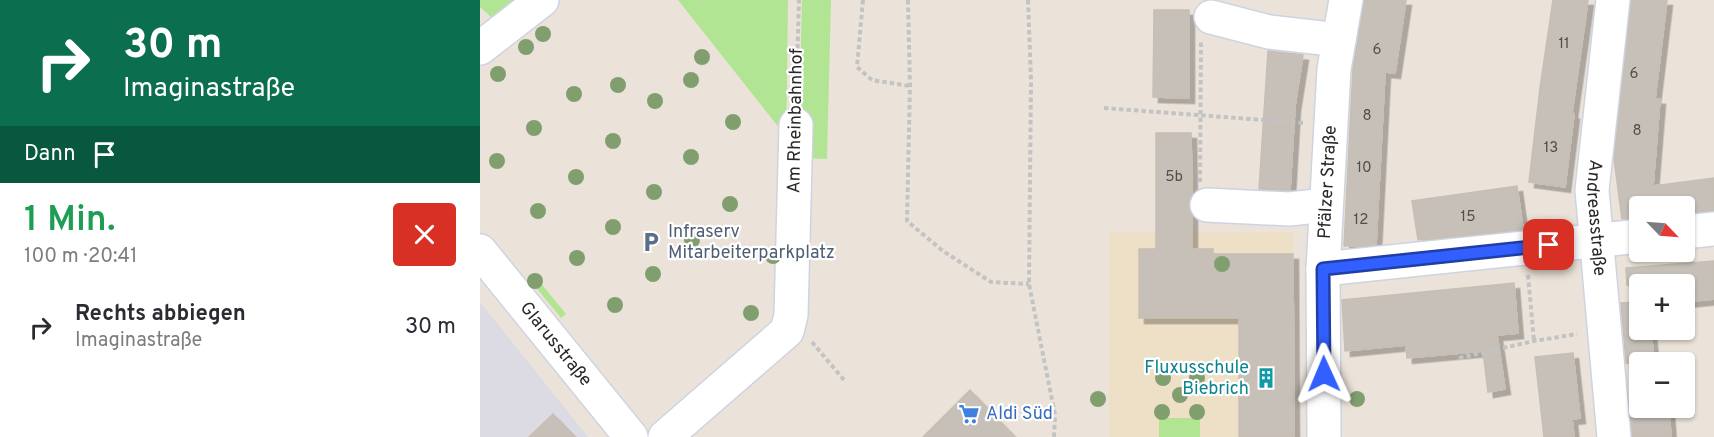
<!DOCTYPE html>
<html lang="de">
<head>
<meta charset="utf-8">
<style>
	:root { --surface:#fff; --page:#f2f2f3; --text:#2b2b33; --muted:#7c7c81 }
	body { margin:0; font-family:Overpass,sans-serif; background:var(--page); color:var(--text); height:100vh; display:flex; flex-direction:column; font-size:22px; white-space:nowrap }
	* { box-sizing:border-box; margin:0 }
	p { font-size:20px; color:var(--muted) }
	.icon { flex:none; width:33px; height:33px; fill:none; stroke:currentColor; stroke-width:2; stroke-linecap:round; stroke-linejoin:round }
	.map { position:relative; flex:1; overflow:hidden }
	.side { display:flex; flex-direction:column; background:var(--surface); width:480px }
	.side>* { flex:none }
	.guide { background:#0b6e4f; color:#fff; overflow:hidden }
	.needle { width:39px; rotate:115deg }
	.buttons { position:absolute; left:1149px; top:196px; display:grid; gap:12px }
	.buttons a { display:grid; place-items:center; width:66px; height:66px; border-radius:6px; background:var(--surface); box-shadow:0 2px 4px #0004; font-size:30px }
	.pin { position:absolute; display:grid; place-items:center; width:51px; height:51px; color:#fff; margin:-26px; border-radius:12px; box-shadow:0 3px 9px #0006 }
	.me { position:absolute; width:66px; margin:-33px; rotate:359deg; stroke-linejoin:round; filter:drop-shadow(0 0 4px #0008) }
	.turn { display:flex; align-items:center; gap:21px; height:126px; padding:0 24px; font-size:27px }
	.turn .icon { width:78px; height:78px; stroke-width:2.5 }
	.turn b { display:block; font-size:42px; line-height:51px }
	.then { display:flex; align-items:center; height:57px; padding:0 24px; background:#0003; gap:12px; font-size:22px }
	.round { display:grid; place-items:center; flex:none; width:63px; height:63px; border-radius:6px; background:var(--page) }
	.summary { display:flex; align-items:center; justify-content:space-between; height:102px; padding:0 24px }
	h1 { font-size:36px; font-weight:600; line-height:45px; color:#1e9e55 }
	ul { padding:0; list-style:none }
	li { display:flex; align-items:center; gap:18px; height:84px; padding:0 24px }
	li div { flex:1 }
	li b { display:block; font-size:22px }
	li em { font-style:normal }
	main { display:flex; flex:1; min-height:0 }
	.map>svg:first-child { display:block }
</style>
</head>
<body>
<main>
<section class="side">
<div class="guide">
<div class="turn"><svg class="icon" aria-label="right" viewBox="0 0 24 24"><path d="M7 20v-9h11M14 6l5 5-5 5"/></svg><div><b>30 m</b>Imaginastraße</div></div>
<div class="then">Dann<svg class="icon" aria-label="arrive" viewBox="0 0 24 24"><path d="M6 21V4h12l-3 4 3 4H6"/></svg></div>
</div>
<div class="summary"><div><h1>1 Min.</h1><p>100 m · 20:41</p></div><a class="round" style="background:#d93025;color:#fff"><svg class="icon" aria-label="close" viewBox="0 0 24 24"><path d="M6 6l12 12M18 6L6 18"/></svg></a></div>
<ul>
<li><svg class="icon" aria-label="right" viewBox="0 0 24 24"><path d="M7 20v-9h11M14 6l5 5-5 5"/></svg><div><b>Rechts abbiegen</b><p>Imaginastraße</p></div><em>30 m</em></li>
</ul>
</section>
<div class="map">
<svg width="1234" height="437" viewBox="0 0 1234 437">
	<defs>
		<filter id="shadow"><feDropShadow dx="5.5" dy="5.5" stdDeviation="0" flood-color="#0004"/></filter>
	</defs>
	<rect width="100%" height="100%" fill="#ebe3d9"/>
	<path fill="#dcdae3" d="M 0,302 L 108,437 L 0,437 Z"/>
	<path fill="#eee0c7" d="M 629,232 L 813,232 L 814,437 L 629,437 Z"/>
	<g fill="#b1e593">
		<path d="M 0,0 L 33,0 L 11,17 L 0,7 Z"/>
		<path d="M 198,0 L 308,0 L 306,157 L 300,129 Z"/>
		<path d="M 322,0 L 351,0 L 347,159 L 318,158 Z"/>
		<path d="M 55,276 L 86,314 L 81,318 L 50,280 Z"/>
		<rect x="679" y="418" width="41" height="19"/>
	</g>
	<g fill="#c6c0b9" stroke="#c7bfb3" stroke-width="1.5" filter="url(#shadow)">
		<path d="M 884,0 L 926,0 L 915,73 L 905,72 L 896,245 L 864,246 L 873,68 Z"/>
		<path d="M 1073,0 L 1108,0 L 1092,113 L 1094,114 L 1085,187 L 1049,182 L 1060,88 Z"/>
		<path d="M 1151,0 L 1187,0 L 1175,99 L 1180,99 L 1173,186 L 1234,178 L 1234,211 L 1204,213 L 1204,207 L 1160,207 L 1160,218 L 1142,219 L 1134,159 Z"/>
		<path d="M 674,10 L 709,10 L 709,98 L 673,97 Z"/>
		<path d="M 788,51 L 823,55 L 815,106 L 810,190 L 779,189 Z"/>
		<path d="M 676,133 L 711,133 L 712,194 L 708,205 L 712,215 L 712,249 L 733,249 L 733,254 L 813,254 L 814,437 L 759,437 L 759,318 L 659,318 L 659,249 L 676,249 Z"/>
		<path d="M 1037,186 L 1043,229 L 938,240 L 932,201 Z"/>
		<path d="M 1234,261 L 1234,299 L 1204,302 L 1204,285 L 1147,285 L 1146,268 Z"/>
		<path d="M 1034,283 L 1038,333 L 1017,335 L 1025,389 L 1008,392 L 1003,351 L 927,358 L 926,345 L 865,351 L 862,300 Z"/>
		<path d="M 1160,302 L 1160,330 L 1171,330 L 1174,363 L 1146,363 L 1141,303 Z"/>
		<path d="M 1093,353 L 1100,418 L 1092,419 L 1094,437 L 1064,437 L 1055,357 Z"/>
		<path d="M 490,390 L 535,437 L 443,437 Z"/>
		<path d="M 1150,408 L 1189,409 L 1191,437 L 1152,437 Z"/>
		<path d="M 73,414 L 95,437 L 49,437 Z"/>
	</g>
	<g fill="none" stroke-linecap="round" stroke-linejoin="round">
		<g stroke="#ced3e2" stroke-width="36">
			<g id="minor">
				<path id="s1" d="M 1133,0 L 1112,190 L 1134,437"/>
				<path d="M 731,17 L 789,32 L 859,40"/>
				<path d="M 0,48 L 62,0"/>
				<path d="M 727,205 L 809,209 L 846,205"/>
				<path d="M 1204,232 L 1234,229"/>
				<path id="s2" d="M 0,251 L 151,437"/>
				<path d="M 843,269 L 1160,236"/>
				<path d="M 185,437 L 307,331 L 311,315 L 316,125"/>
				<path id="s3" d="M 844,437 L 843,269 L 854,69 L 866,0"/>
			</g>
		</g>
		<g stroke="#c3c3c3" stroke-width="4" stroke-dasharray="4.5 3" stroke-linecap="butt">
			<path d="M 383,0 L 377,67 L 392,80 L 430,86"/>
			<path d="M 428,0 L 430,86 L 427,221 L 463,251 L 511,282 L 549,284"/>
			<path d="M 548,0 L 551,80 L 549,284 L 575,415 L 574,437"/>
			<path d="M 316,101 L 319,0"/>
			<path d="M 624,108 L 824,123"/>
			<path d="M 720,182 L 721,42"/>
			<path d="M 1048,275 L 1054,341"/>
			<path d="M 332,342 L 364,380"/>
			<path d="M 979,358 L 1054,341 L 1097,334"/>
		</g>
		<use href="#minor" stroke="#fff" stroke-width="33"/>
	</g>
	<g fill="#819f6e">
		<circle cx="63" cy="34" r="8"/>
		<circle cx="46" cy="47" r="8"/>
		<circle cx="222" cy="57" r="8"/>
		<circle cx="18" cy="74" r="8"/>
		<circle cx="211" cy="80" r="8"/>
		<circle cx="138" cy="85" r="8"/>
		<circle cx="94" cy="94" r="8"/>
		<circle cx="175" cy="101" r="8"/>
		<circle cx="253" cy="122" r="8"/>
		<circle cx="54" cy="128" r="8"/>
		<circle cx="133" cy="141" r="8"/>
		<circle cx="211" cy="157" r="8"/>
		<circle cx="17" cy="161" r="8"/>
		<circle cx="96" cy="177" r="8"/>
		<circle cx="174" cy="192" r="8"/>
		<circle cx="250" cy="204" r="8"/>
		<circle cx="58" cy="211" r="8"/>
		<circle cx="133" cy="227" r="8"/>
		<circle cx="212" cy="240" r="8"/>
		<circle cx="293" cy="256" r="8"/>
		<circle cx="97" cy="258" r="8"/>
		<circle cx="742" cy="264" r="8"/>
		<circle cx="173" cy="274" r="8"/>
		<circle cx="55" cy="281" r="8"/>
		<circle cx="135" cy="305" r="8"/>
		<circle cx="271" cy="313" r="8"/>
		<circle cx="683" cy="378" r="8"/>
		<circle cx="717" cy="378" r="8"/>
		<circle cx="700" cy="395" r="8"/>
		<circle cx="618" cy="399" r="8"/>
		<circle cx="877" cy="399" r="8"/>
		<circle cx="682" cy="412" r="8"/>
		<circle cx="717" cy="412" r="8"/>
	</g>
	<g fill="none" stroke-linecap="round" stroke-linejoin="round">
		<g stroke="#203ea6" stroke-width="15">
			<path id="route" d="M 844,374 L 843,269 L 1069,245"/>
		</g>
		<use href="#route" stroke="#325fff" stroke-width="10"/>
	</g>
	<defs>
		<g id="parking-bare" transform="scale(1.62)"><path d="M-3.5-5.5H1a3.5 3.5 0 0 1 0 7H-1V5.5H-3.5ZM-1-3.4V-.6H.8a1.4 1.4 0 0 0 0-2.8Z" fill="#5c6f8a" stroke="#fff" stroke-width="2.5" paint-order="stroke"/></g>
		<g id="building-bare" transform="scale(1.62)"><path d="M-4-6H4V6H1V3H-1V6H-4ZM-2.5-4.3h1.7v1.8h-1.7ZM.8-4.3h1.7v1.8H.8ZM-2.5-1h1.7V.8h-1.7ZM.8-1h1.7V.8H.8Z" fill="#0f9aa8" stroke="#fff" stroke-width="2.5" paint-order="stroke"/></g>
		<g id="supermarket-bare" transform="scale(1.62)"><path d="M-6-5.5h2.5l.6 2H6L4.5 2H-2.5L-4.4-4H-6ZM-1.5 3.2a1.3 1.3 0 1 0 .1 0ZM3 3.2a1.3 1.3 0 1 0 .1 0Z" fill="#3f7fe0" stroke="#fff" stroke-width="2.5" paint-order="stroke"/></g>
	</defs>
	<g fill-rule="evenodd">
		<use href="#parking-bare" x="171" y="242"/>
		<use href="#building-bare" x="786" y="378"/>
		<use href="#supermarket-bare" x="489" y="414"/>
	</g>
	<g text-anchor="middle" dominant-baseline="central" stroke-width="4.5" stroke-linejoin="round" paint-order="stroke">
		<g font-size="15" fill="#504e4c">
			<text x="1084" y="44">11</text>
			<text x="897" y="50">6</text>
			<text x="1154" y="74">6</text>
			<text x="887" y="116">8</text>
			<text x="1157" y="131">8</text>
			<text x="1071" y="148">13</text>
			<text x="884" y="168">10</text>
			<text x="694" y="177">5b</text>
			<text x="988" y="217">15</text>
			<text x="881" y="220">12</text>
		</g>
		<g font-size="18" fill="#282828" stroke="#fff">
			<text transform="translate(316 121) rotate(-89)">Am Rheinbahnhof</text>
			<text stroke="none"><textPath href="#s3" startOffset="255">Pfälzer Straße</textPath></text>
			<text stroke="none"><textPath href="#s1" startOffset="219">Andreasstraße</textPath></text>
			<text stroke="none"><textPath href="#s2" startOffset="120">Glarusstraße</textPath></text>
		</g>
		<g font-size="18" fill="#4e5e75" stroke="#fff" text-anchor="start">
			<text x="188" y="232">Infraserv<tspan x="188" dy="21">Mitarbeiterparkplatz</tspan></text>
		</g>
		<g font-size="18" fill="#0d838f" stroke="#fff" text-anchor="end">
			<text x="769" y="368">Fluxusschule<tspan x="769" dy="21">Biebrich</tspan></text>
		</g>
		<g font-size="18" fill="#366cbe" stroke="#fff" text-anchor="start">
			<text x="506" y="414">Aldi Süd</text>
		</g>
	</g>
</svg>
<div class="buttons">
<a><svg class="needle" viewBox="-14 -14 28 28"><path d="M0-13l5 13h-10z" fill="#e53935"/><path d="M0 13l5-13h-10z" fill="#7c7c81"/></svg></a>
<a>+</a>
<a>−</a>
</div>
<div class="pin" style="left:1069px;top:245px;background:#d93025"><svg class="icon" aria-label="arrive" viewBox="0 0 24 24"><path d="M6 21V4h12l-3 4 3 4H6"/></svg></div>
<svg class="me" style="left:844px;top:374px" viewBox="-20 -20 40 40"><path d="M0-17L14 15 0 8-14 15z" fill="#325fff" stroke="#fff" stroke-width="4"/></svg>
</div>
</main>
</body>
</html>
